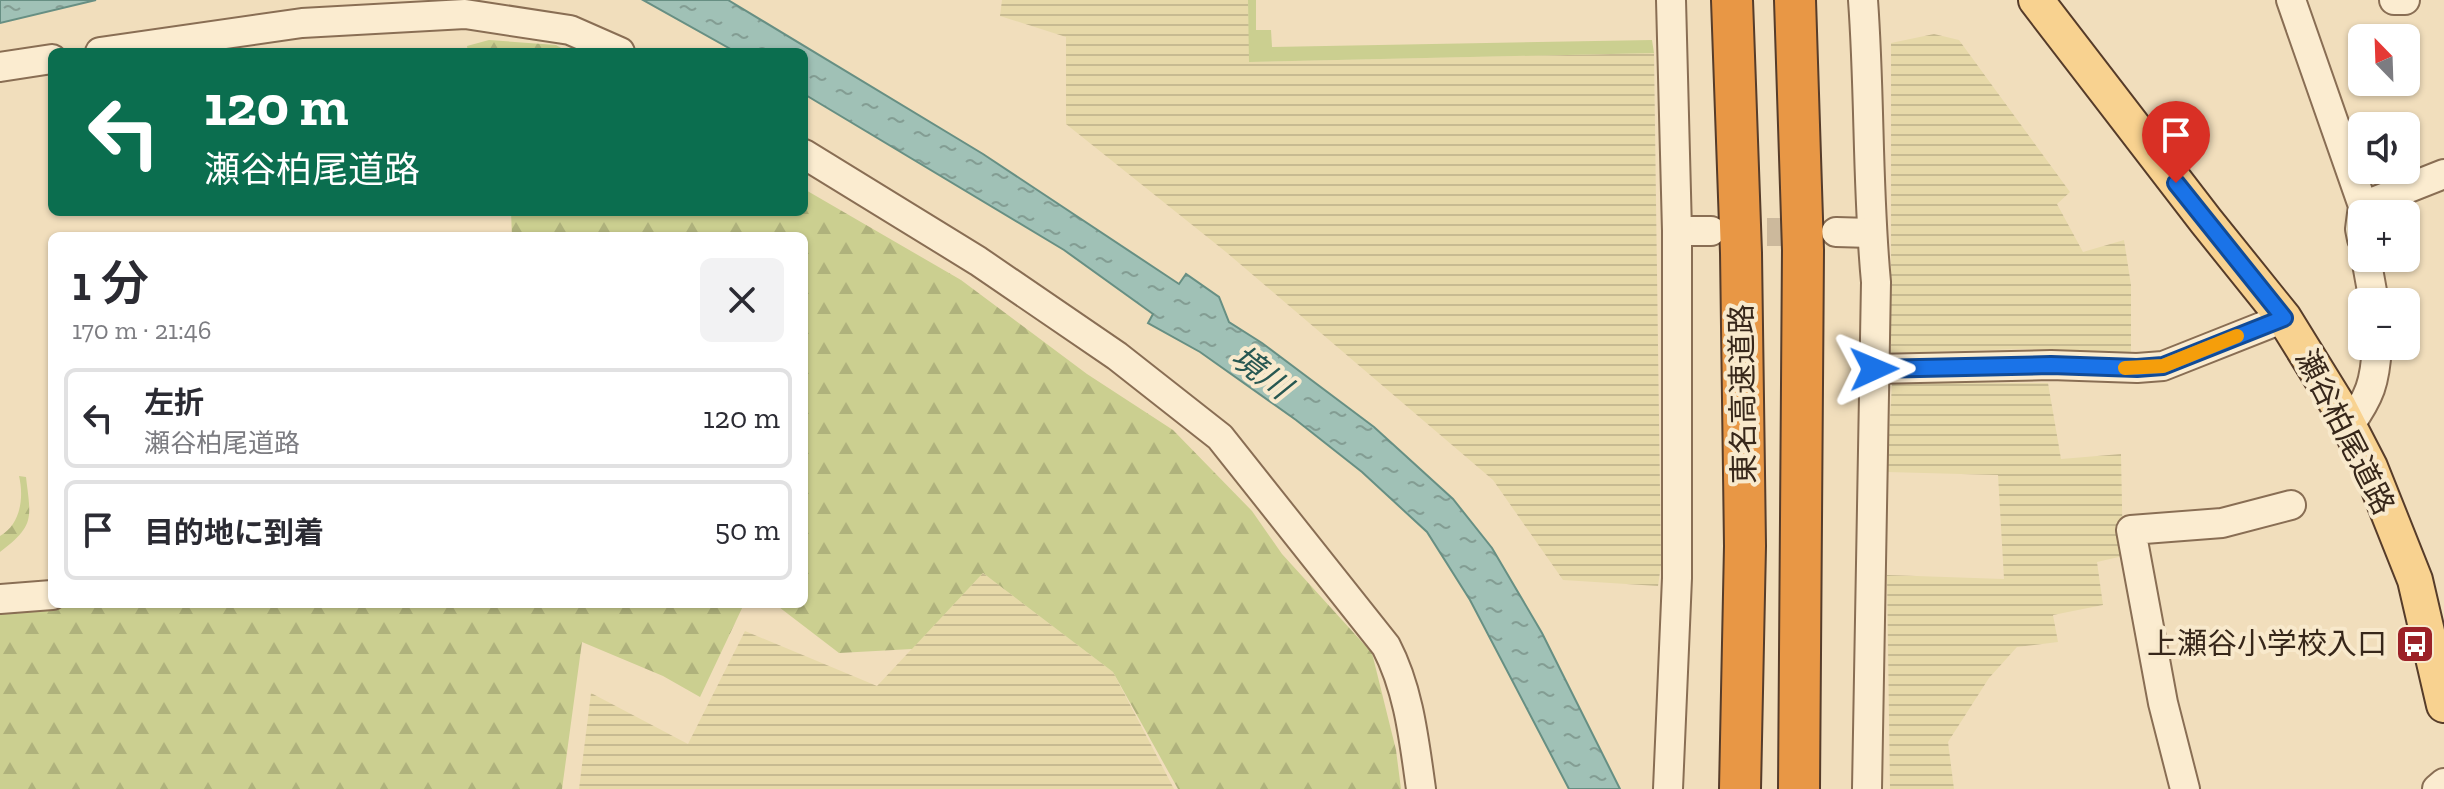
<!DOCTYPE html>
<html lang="ja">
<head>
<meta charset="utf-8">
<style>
	:root { --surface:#fff; --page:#f2f2f3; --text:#2b2b33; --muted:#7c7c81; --line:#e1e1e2 }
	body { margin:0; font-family:"Zilla Slab","Noto Sans JP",serif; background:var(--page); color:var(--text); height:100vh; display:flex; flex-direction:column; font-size:30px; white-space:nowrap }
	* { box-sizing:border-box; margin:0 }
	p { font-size:26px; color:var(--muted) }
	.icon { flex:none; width:44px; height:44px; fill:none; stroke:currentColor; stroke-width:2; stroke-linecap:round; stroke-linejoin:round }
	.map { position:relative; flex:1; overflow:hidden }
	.details { position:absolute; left:48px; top:232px; width:760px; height:376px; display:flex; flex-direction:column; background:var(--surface); border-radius:12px; box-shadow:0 2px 6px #0004 }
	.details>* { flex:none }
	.banner { position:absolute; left:48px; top:48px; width:760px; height:168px; border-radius:12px; box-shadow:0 2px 6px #0004; background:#0b6e4f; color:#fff; overflow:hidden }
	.needle { width:52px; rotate:337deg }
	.fabs { position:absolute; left:2348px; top:24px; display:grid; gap:16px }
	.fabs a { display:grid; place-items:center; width:72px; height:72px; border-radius:12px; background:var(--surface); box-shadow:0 2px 6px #0004; font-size:40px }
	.pin { position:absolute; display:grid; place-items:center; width:68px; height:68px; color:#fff; margin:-82px -34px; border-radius:50% 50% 50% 0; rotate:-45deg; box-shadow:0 0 8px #0007 }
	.pin .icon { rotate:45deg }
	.me { position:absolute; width:88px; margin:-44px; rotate:89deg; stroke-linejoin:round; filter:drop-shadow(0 0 6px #0008) }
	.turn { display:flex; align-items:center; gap:28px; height:168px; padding:0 24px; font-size:36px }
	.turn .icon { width:104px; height:104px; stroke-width:2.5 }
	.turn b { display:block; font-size:56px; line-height:68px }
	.round { display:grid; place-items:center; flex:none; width:84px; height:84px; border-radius:12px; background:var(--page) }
	.overview { display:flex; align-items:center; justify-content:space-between; height:136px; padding:0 24px }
	h1 { font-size:48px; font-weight:600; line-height:60px }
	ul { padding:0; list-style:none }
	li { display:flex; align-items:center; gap:24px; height:100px; margin:0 16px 12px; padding:0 8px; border:4px solid var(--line); border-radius:12px }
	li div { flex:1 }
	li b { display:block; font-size:30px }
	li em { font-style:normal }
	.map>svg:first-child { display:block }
</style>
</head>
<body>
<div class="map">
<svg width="2444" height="789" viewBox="0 0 2444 789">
	<defs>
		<pattern id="farmland-rules" width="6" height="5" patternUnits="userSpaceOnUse" patternTransform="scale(2)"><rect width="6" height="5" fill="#e7d9a9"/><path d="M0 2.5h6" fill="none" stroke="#c7ba91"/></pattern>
		<pattern id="forest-firs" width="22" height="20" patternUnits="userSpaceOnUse" patternTransform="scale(2)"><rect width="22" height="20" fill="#cbcf90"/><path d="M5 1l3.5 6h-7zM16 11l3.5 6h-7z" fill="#afb27c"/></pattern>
		<pattern id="water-ripples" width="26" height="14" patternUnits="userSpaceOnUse" patternTransform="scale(2)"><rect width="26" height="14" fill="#a0c1b6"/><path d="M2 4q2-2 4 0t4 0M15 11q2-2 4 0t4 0" fill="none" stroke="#839d93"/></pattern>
	</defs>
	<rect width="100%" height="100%" fill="#f1debc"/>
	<g fill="url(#farmland-rules)">
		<path d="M 1002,0 L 1248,0 L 1250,62 L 1654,53 L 1661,565 L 1658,586 L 1563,580 L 1493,480 L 1226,252 L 1066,124 L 1066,37 L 1000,16 Z"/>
		<path d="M 1934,34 L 1959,40 L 2070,192 L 2057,204 L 2083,252 L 2124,240 L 2131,285 L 2131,353 L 2022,349 L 1891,353 L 1891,43 Z"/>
		<path d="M 1892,383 L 2048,383 L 2061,459 L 2121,454 L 2123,556 L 2097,562 L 2103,605 L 2053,615 L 2058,642 L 2017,647 L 1989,678 L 1948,742 L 1954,789 L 1890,789 L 1887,575 L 2004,579 L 1998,475 L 1887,472 Z"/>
		<path d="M 983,573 L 1113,672 L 1174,789 L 579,789 L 591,693 L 688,744 L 745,631 L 877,686 Z"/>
	</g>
	<path fill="#cbcf90" d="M 1248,0 L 1256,0 L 1256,30 L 1271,30 L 1272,47 L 1652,40 L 1654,53 L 1249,62 Z"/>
	<g fill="url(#forest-firs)">
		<path d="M 489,40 L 556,45 L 568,52 L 468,52 L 467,46 Z"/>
		<path d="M 804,189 L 961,280 L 1087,374 L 1173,430 L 1252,511 L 1282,554 L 1372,653 L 1396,750 L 1401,789 L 1178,789 L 1113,672 L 983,573 L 912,649 L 839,653 L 775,604 L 804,604 L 804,236 L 512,236 L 511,212 L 804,212 Z"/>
		<path d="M 19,476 L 26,477 C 31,519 35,525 0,552 L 0,536 C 21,524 24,497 19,476 Z"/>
		<path d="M 0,599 L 52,604 L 744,604 L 700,697 L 663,676 L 582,642 L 562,789 L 0,789 Z"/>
	</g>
	<g fill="url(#water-ripples)" stroke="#678f83" stroke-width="2">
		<path d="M 0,0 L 96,0 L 0,23 Z"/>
		<path d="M 643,0 L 728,0 L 983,154 L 1179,284 L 1186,274 L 1219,297 L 1229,322 L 1262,343 L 1374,427 L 1453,499 L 1492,548 L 1542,633 L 1620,789 L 1569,789 L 1470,600 L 1427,532 L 1362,472 L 1296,420 L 1200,352 L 1148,323 L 1153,314 L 1064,250 L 804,94 L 804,52 L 736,52 Z"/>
	</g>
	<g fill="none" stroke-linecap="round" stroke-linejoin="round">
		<path stroke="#ccb99c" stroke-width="28" stroke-dasharray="28 14" stroke-linecap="butt" d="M 1725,232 L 1819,232"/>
		<g stroke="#896e54" stroke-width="32">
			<g id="minor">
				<path d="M 1863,0 C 1870,94 1867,188 1876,282 L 1867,789"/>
				<path d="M 2291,0 L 2363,206 L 2360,229 L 2362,239"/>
				<path d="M 2394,0 L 2405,0"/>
				<path d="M 100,52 L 302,23 L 465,14 L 570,30 L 620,52"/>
				<path d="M 0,67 L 52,59"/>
				<path d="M 804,154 L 978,261 L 1117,356 L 1220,437 L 1386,646 C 1409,690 1414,740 1421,789"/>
				<path d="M 2363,206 L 2444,174"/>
				<path d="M 1677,231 L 1711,231"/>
				<path d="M 1836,232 L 1871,233"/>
				<path d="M 2366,258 L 2374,302"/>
				<path d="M 1874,369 L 2051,365 L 2137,368 L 2163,366 L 2284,318"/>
				<path d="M 2349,426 C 2370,396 2375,383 2377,346"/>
				<path d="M 0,599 L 52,595"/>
				<path d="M 1668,789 L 1677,578 L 1677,231 L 1671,0"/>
				<path d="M 2185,789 L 2163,703 L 2131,530 L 2222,523 L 2291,505"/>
				<path d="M 2437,789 L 2444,783"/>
			</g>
		</g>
		<g stroke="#563c2a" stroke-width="38">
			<path id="major" d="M 2036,0 L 2206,221 L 2284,318 L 2339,407 L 2370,467 L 2415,580 L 2444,705"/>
		</g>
		<g stroke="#563c2a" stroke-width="44">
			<g id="highway">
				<path d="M 1732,0 L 1741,253 L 1745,546 L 1740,789"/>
				<path d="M 1795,0 L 1803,250 L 1799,789"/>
			</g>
		</g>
		<use href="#minor" stroke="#fbecd0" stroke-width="28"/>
		<use href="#major" stroke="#f8d290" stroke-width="34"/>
		<use href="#highway" stroke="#e89745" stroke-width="40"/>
	</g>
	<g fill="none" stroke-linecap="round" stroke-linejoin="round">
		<g stroke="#114b97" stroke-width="20">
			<path id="route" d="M 1874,369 L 2051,365 L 2137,368 L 2163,366 L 2284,318 L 2176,183"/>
		</g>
		<use href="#route" stroke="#1a73e8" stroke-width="14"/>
		<path stroke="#f59e0b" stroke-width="14" d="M 2125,368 L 2163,366 L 2237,336"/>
	</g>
	<defs>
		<g id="bus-square" transform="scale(2)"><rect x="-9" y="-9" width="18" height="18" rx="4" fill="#9c2128" stroke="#f8e9cc"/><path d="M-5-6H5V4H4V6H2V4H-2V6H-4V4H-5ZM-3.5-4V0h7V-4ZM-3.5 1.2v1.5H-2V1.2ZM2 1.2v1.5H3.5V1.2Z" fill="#fff"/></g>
	</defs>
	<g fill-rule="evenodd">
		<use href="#bus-square" x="2415" y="644"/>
	</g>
	<g text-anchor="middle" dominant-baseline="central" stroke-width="8" stroke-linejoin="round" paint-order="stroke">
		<g font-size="30" fill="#37271a" stroke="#f8e9cc">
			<text transform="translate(1743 394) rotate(-91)">東名高速道路</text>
			<text transform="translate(2345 432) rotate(63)">瀬谷柏尾道路</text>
		</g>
		<g font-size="30" fill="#37271a" stroke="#f8e9cc" text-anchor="end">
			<text x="2387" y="644">上瀬谷小学校入口</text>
		</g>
		<g font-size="32" font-style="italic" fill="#285852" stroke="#f8e9cc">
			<text transform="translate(1261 372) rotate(37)">境川</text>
		</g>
	</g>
</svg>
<div class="fabs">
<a><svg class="needle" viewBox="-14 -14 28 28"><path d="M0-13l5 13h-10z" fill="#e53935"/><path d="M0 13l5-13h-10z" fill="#7c7c81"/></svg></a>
<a><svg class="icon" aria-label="sound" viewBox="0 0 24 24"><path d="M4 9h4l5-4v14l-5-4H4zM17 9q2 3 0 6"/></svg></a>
<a>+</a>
<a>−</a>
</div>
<div class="pin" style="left:2176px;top:183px;background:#d93025"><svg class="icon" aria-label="arrive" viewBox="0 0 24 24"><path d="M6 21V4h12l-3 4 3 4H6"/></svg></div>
<svg class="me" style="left:1874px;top:369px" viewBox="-20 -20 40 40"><path d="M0-17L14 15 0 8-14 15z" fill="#1a73e8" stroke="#fff" stroke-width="4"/></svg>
<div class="banner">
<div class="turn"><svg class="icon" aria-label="left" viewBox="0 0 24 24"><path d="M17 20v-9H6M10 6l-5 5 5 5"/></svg><div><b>120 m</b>瀬谷柏尾道路</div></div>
</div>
<section class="details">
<div class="overview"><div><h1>1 分</h1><p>170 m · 21:46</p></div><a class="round"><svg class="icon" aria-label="close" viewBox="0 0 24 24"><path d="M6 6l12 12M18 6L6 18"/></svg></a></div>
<ul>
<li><svg class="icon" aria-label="left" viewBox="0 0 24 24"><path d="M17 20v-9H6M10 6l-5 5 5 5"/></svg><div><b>左折</b><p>瀬谷柏尾道路</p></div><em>120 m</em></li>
<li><svg class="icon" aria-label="arrive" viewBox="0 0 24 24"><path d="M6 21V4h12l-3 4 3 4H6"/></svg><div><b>目的地に到着</b></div><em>50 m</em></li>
</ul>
</section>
</div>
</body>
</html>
